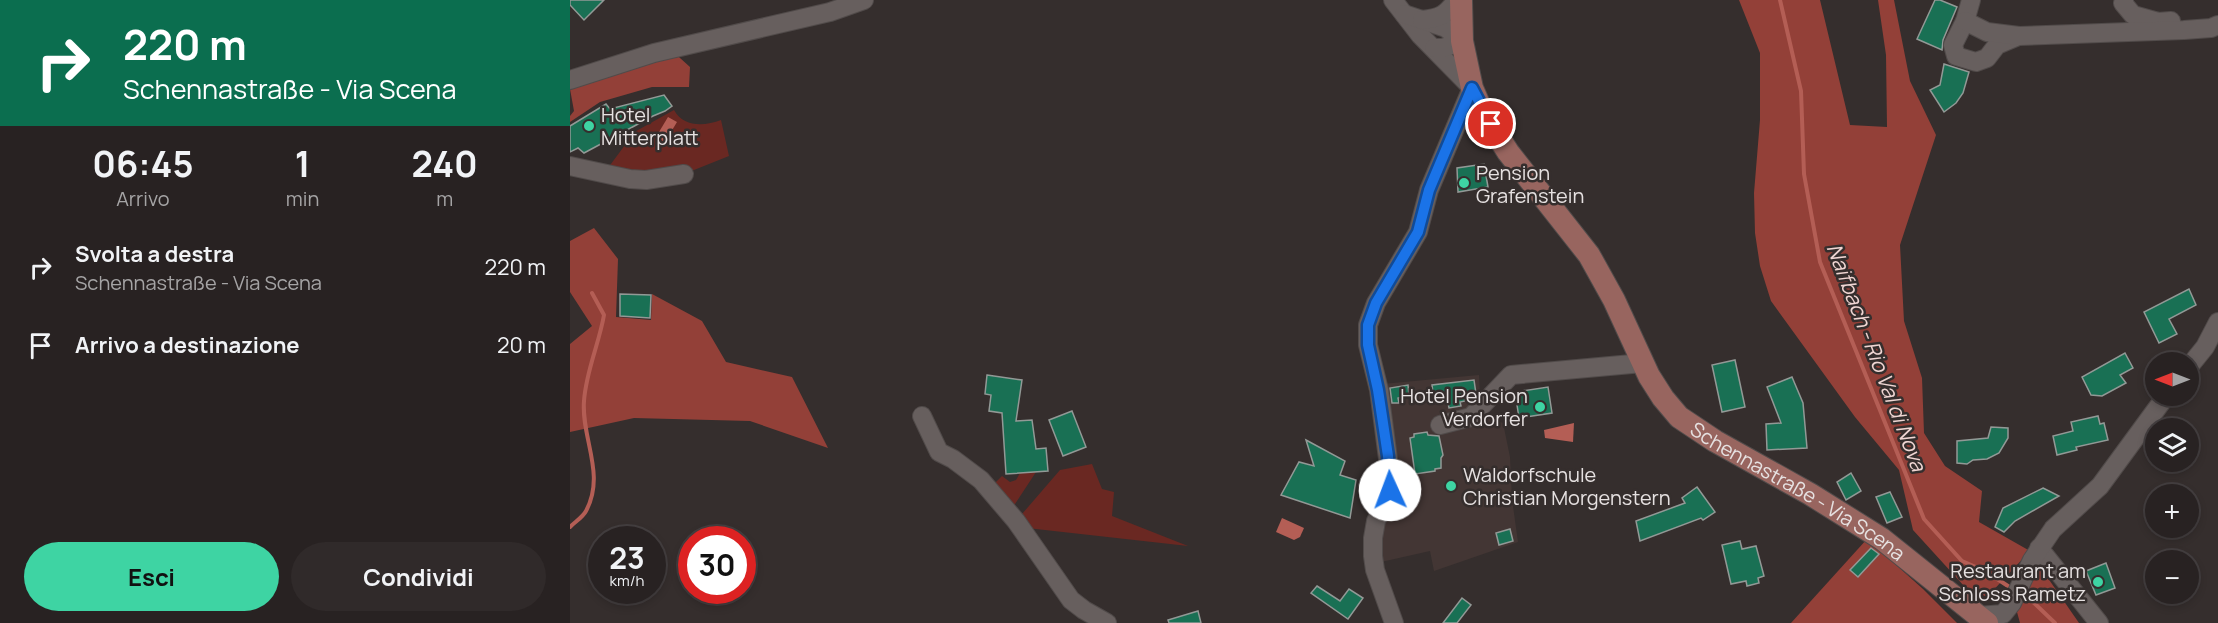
<!DOCTYPE html>
<html lang="it">
<head>
<meta charset="utf-8">
<style>
	:root { --surface:#282222; --page:#302a2a; --text:#f1f3f6; --muted:#a5a4a5; --line:#443f40; --accent:#3ed4a3 }
	body { margin:0; font-family:Manrope,sans-serif; background:var(--page); color:var(--text); height:100vh; display:flex; flex-direction:column; font-size:22px; white-space:nowrap }
	* { box-sizing:border-box; margin:0 }
	p { font-size:20px; color:var(--muted) }
	.icon { flex:none; width:33px; height:33px; fill:none; stroke:currentColor; stroke-width:2; stroke-linecap:round; stroke-linejoin:round }
	.map { position:relative; flex:1; overflow:hidden }
	.drawer { display:flex; flex-direction:column; background:var(--surface); width:570px }
	.drawer>* { flex:none }
	.banner { background:#0b6e4f; color:#fff; overflow:hidden }
	.needle { width:39px; rotate:270deg }
	.fabs { position:absolute; left:1575px; top:352px; display:grid; gap:12px }
	.fabs a { display:grid; place-items:center; width:54px; height:54px; border-radius:50%; background:var(--surface); box-shadow:0 3px 9px #0003,0 0 0 2px var(--line); font-size:30px }
	.speed { position:absolute; left:18px; top:526px; display:flex; gap:12px; font-size:30px; font-weight:700; text-align:center }
	.speed>* { display:grid; place-content:center; width:78px; height:78px; border-radius:50%; background:var(--surface); box-shadow:0 3px 9px #0003,0 0 0 2px var(--line); line-height:1 }
	.speed small { font-size:15px; font-weight:400 }
	.speed .limit { border:9px solid #d22; background:#fff; color:#111 }
	.pin { position:absolute; display:grid; place-items:center; width:51px; height:51px; color:#fff; margin:-26px; border:3px solid #fff; border-radius:50%; box-shadow:0 2px 6px #0007 }
	.me { position:absolute; width:66px; margin:-33px; rotate:358deg; stroke-linejoin:round; filter:drop-shadow(0 0 4px #0008) }
	.turn { display:flex; align-items:center; gap:21px; height:126px; padding:0 24px; font-size:27px }
	.turn .icon { width:78px; height:78px; stroke-width:2.5 }
	.turn b { display:block; font-size:42px; line-height:51px }
	.eta { display:flex; justify-content:space-evenly; align-items:center; height:102px; text-align:center }
	.eta b { font-size:36px; font-weight:700; line-height:42px }
	.primary-button { display:flex; gap:12px; margin-top:auto; padding:12px 24px }
	.primary-button a { flex:1; height:69px; border-radius:36px; background:var(--accent); color:#111; font-size:24px; font-weight:700; line-height:69px; text-align:center }
	.primary-button a+a { background:var(--page); color:var(--text) }
	ul { padding:0; list-style:none }
	li { display:flex; align-items:center; gap:18px; height:78px; padding:0 24px }
	li div { flex:1 }
	li b { display:block; font-size:22px }
	li em { font-style:normal }
	main { display:flex; flex:1; min-height:0 }
	.map>svg:first-child { display:block }
</style>
</head>
<body>
<main>
<section class="drawer">
<div class="banner">
<div class="turn"><svg class="icon" aria-label="right" viewBox="0 0 24 24"><path d="M7 20v-9h11M14 6l5 5-5 5"/></svg><div><b>220 m</b>Schennastraße - Via Scena</div></div>
</div>
<div class="eta">
<div><b>06:45</b><p>Arrivo</p></div>
<div><b>1</b><p>min</p></div>
<div><b>240</b><p>m</p></div>
</div>
<ul>
<li><svg class="icon" aria-label="right" viewBox="0 0 24 24"><path d="M7 20v-9h11M14 6l5 5-5 5"/></svg><div><b>Svolta a destra</b><p>Schennastraße - Via Scena</p></div><em>220 m</em></li>
<li><svg class="icon" aria-label="arrive" viewBox="0 0 24 24"><path d="M6 21V4h12l-3 4 3 4H6"/></svg><div><b>Arrivo a destinazione</b></div><em>20 m</em></li>
</ul>
<div class="primary-button"><a>Esci</a><a>Condividi</a></div>
</section>
<div class="map">
<svg width="1648" height="623" viewBox="0 0 1648 623">
	<rect width="100%" height="100%" fill="#352e2d"/>
	<path fill="#433634" d="M 909,375 L 911,415 L 933,423 L 940,457 L 942,499 L 948,542 L 864,571 L 860,551 L 811,562 L 810,531 L 819,506 L 812,384 Z"/>
	<g fill="#6a2822">
		<path d="M 104,110 C 114,128 135,126 151,120 L 159,156 L 114,174 L 38,168 L 55,145 L 50,140 Z"/>
		<path d="M 522,464 L 532,489 L 544,492 L 542,516 L 618,546 L 457,528 L 446,521 L 490,470 Z"/>
		<path d="M 466,472 L 443,507 L 424,484 L 432,476 L 440,482 L 446,480 L 450,473 Z"/>
	</g>
	<g fill="#934038">
		<path d="M 1169,0 L 1250,0 L 1280,125 L 1317,127 L 1316,55 L 1308,0 L 1324,0 L 1340,81 L 1366,135 L 1330,245 L 1334,321 L 1352,378 L 1354,433 L 1375,466 L 1412,491 L 1409,522 L 1460,551 L 1417,597 L 1394,586 L 1343,530 L 1329,470 L 1285,417 L 1201,301 L 1190,266 L 1185,233 L 1184,193 L 1190,120 L 1190,53 Z"/>
		<path d="M 100,49 L 120,67 L 119,87 L 82,87 L 30,102 L 0,122 L 0,116 L 4,111 L 0,89 L 56,62 Z"/>
		<path d="M 24,228 L 48,259 L 46,317 L 81,320 L 82,294 L 132,321 L 156,362 L 222,377 L 258,448 L 180,421 L 64,418 L 0,432 L 0,344 L 22,326 L 0,292 L 0,241 Z"/>
		<path d="M 1297,539 L 1353,589 L 1387,623 L 1221,623 Z"/>
		<path d="M 1466,567 L 1473,571 L 1509,623 L 1450,623 L 1447,612 Z"/>
	</g>
	<g fill="#b45e55">
		<path d="M 98,117 L 107,122 L 95,142 L 86,137 Z"/>
		<path d="M 1004,423 L 1003,442 L 975,438 L 974,430 Z"/>
		<path d="M 712,518 L 734,528 L 730,537 L 724,540 L 706,532 Z"/>
	</g>
	<g fill="none" stroke-linecap="round" stroke-linejoin="round">
		<g stroke="#b45e55" stroke-width="4">
			<path d="M 1210,0 L 1231,91 L 1234,174 L 1250,262 L 1354,519 L 1392,561 L 1415,571 L 1444,590"/>
			<path d="M 0,527 C 5,522 13,517 16,511 C 36,474 11,438 14,401 C 16,371 29,344 34,315 L 22,293"/>
			<path d="M 1453,595 L 1463,602 L 1485,623"/>
		</g>
	</g>
	<g fill="#197054" stroke="#929996" stroke-width="1.5">
		<path d="M 0,0 L 34,0 L 14,20 L 0,5 Z"/>
		<path d="M 1365,0 L 1370,0 L 1387,7 L 1373,40 L 1372,50 L 1347,39 Z"/>
		<path d="M 1374,64 L 1399,72 L 1393,93 L 1386,103 L 1374,112 L 1360,90 L 1370,85 Z"/>
		<path d="M 94,95 L 102,106 L 95,111 L 83,116 L 14,153 L 8,148 L 0,152 L 0,126 L 36,104 L 40,109 Z"/>
		<path d="M 914,164 L 918,187 L 888,192 L 887,168 Z"/>
		<path d="M 1619,289 L 1626,305 L 1599,319 L 1607,334 L 1589,343 L 1574,312 Z"/>
		<path d="M 50,294 L 81,295 L 80,318 L 50,316 Z"/>
		<path d="M 1555,353 L 1563,368 L 1550,375 L 1556,383 L 1532,396 L 1521,395 L 1512,377 Z"/>
		<path d="M 1165,360 L 1175,407 L 1152,412 L 1142,365 Z"/>
		<path d="M 417,375 L 452,380 L 446,421 L 462,420 L 466,449 L 476,448 L 478,471 L 436,474 L 432,413 L 419,411 L 421,395 L 415,394 Z"/>
		<path d="M 1222,377 L 1233,403 L 1237,448 L 1197,450 L 1196,424 L 1211,423 L 1197,387 Z"/>
		<path d="M 904,380 L 906,394 L 894,396 L 895,401 L 890,402 L 891,406 L 879,408 L 877,398 L 864,400 L 862,385 Z"/>
		<path d="M 838,385 L 839,396 L 828,398 L 829,403 L 822,403 L 820,388 Z"/>
		<path d="M 978,387 L 982,413 L 949,418 L 945,392 Z"/>
		<path d="M 502,411 L 516,447 L 493,456 L 479,420 Z"/>
		<path d="M 1528,416 L 1530,424 L 1534,423 L 1538,440 L 1506,447 L 1507,450 L 1487,455 L 1483,436 L 1503,431 L 1501,422 Z"/>
		<path d="M 1421,427 L 1438,428 L 1438,438 L 1429,453 L 1417,459 L 1403,460 L 1397,464 L 1387,463 L 1387,441 L 1418,438 Z"/>
		<path d="M 857,432 L 858,435 L 869,436 L 873,455 L 871,458 L 871,468 L 865,469 L 865,471 L 845,474 L 840,438 L 844,437 L 844,434 Z"/>
		<path d="M 736,440 L 775,461 L 770,475 L 786,480 L 780,518 L 711,495 L 729,462 L 744,466 Z"/>
		<path d="M 1281,473 L 1291,491 L 1276,500 L 1267,482 Z"/>
		<path d="M 1127,487 L 1145,512 L 1133,520 L 1131,518 L 1070,541 L 1066,521 L 1115,503 L 1112,498 Z"/>
		<path d="M 1473,488 L 1489,496 L 1445,521 L 1434,532 L 1425,527 L 1433,508 Z"/>
		<path d="M 1320,492 L 1332,517 L 1317,523 L 1306,497 Z"/>
		<path d="M 940,529 L 943,541 L 929,545 L 926,533 Z"/>
		<path d="M 1170,541 L 1172,549 L 1186,546 L 1194,576 L 1188,578 L 1189,583 L 1177,586 L 1176,581 L 1161,584 L 1152,545 Z"/>
		<path d="M 1301,548 L 1309,554 L 1288,577 L 1280,570 Z"/>
		<path d="M 1536,563 L 1545,588 L 1526,595 L 1516,571 Z"/>
		<path d="M 747,586 L 770,601 L 779,589 L 793,598 L 778,619 L 741,593 Z"/>
		<path d="M 892,598 L 901,605 L 887,623 L 873,623 Z"/>
		<path d="M 628,611 L 631,623 L 599,623 L 598,620 Z"/>
	</g>
	<g fill="none" stroke-linecap="round" stroke-linejoin="round">
		<g stroke="#514b4a" stroke-width="20">
			<g id="minor">
				<path d="M 823,0 L 850,35 L 902,88 L 859,190 L 848,232 L 806,303 L 798,325 L 798,345 L 809,390 L 820,474 L 820,491 L 806,521 L 803,538 L 803,556 L 805,570 L 824,623"/>
				<path d="M 1401,0 L 1395,21 L 1383,45 L 1386,56 L 1406,62 L 1417,58 L 1427,45 L 1446,37"/>
				<path d="M 1554,0 L 1553,3 L 1563,15 L 1588,22 L 1601,21"/>
				<path d="M 834,14 L 876,28 L 892,41 L 873,48 L 864,48"/>
				<path d="M 852,20 C 871,18 875,15 887,0"/>
				<path d="M 1395,21 L 1417,32 L 1449,36 L 1614,30 L 1641,28 L 1648,25"/>
				<path d="M 0,80 L 84,53 L 260,12 L 294,0"/>
				<path d="M 0,166 L 60,179 L 76,180 L 114,174"/>
				<path d="M 1618,368 L 1635,347 L 1648,322"/>
				<path d="M 352,416 L 369,452 L 383,459 L 411,480 L 446,521 L 501,600 L 514,610 L 537,623"/>
				<path d="M 870,425 L 901,417 L 941,375 L 1073,363"/>
				<path d="M 1469,548 L 1529,623"/>
				<path d="M 1409,616 L 1433,614 L 1442,603 L 1462,560 L 1483,529 L 1530,486 L 1596,396"/>
			</g>
		</g>
		<g stroke="#514b4a" stroke-width="24">
			<g id="major">
				<path id="s1" d="M 891,0 L 892,41 L 902,88 L 912,111 L 938,152 L 1019,255 L 1044,300 L 1079,376 L 1093,398 L 1109,417 L 1145,441 L 1240,494 L 1312,539 L 1417,623"/>
			</g>
		</g>
		<use href="#minor" stroke="#675f5e" stroke-width="18"/>
		<use href="#major" stroke="#98655f" stroke-width="22"/>
	</g>
	<g fill="none" stroke-linecap="round" stroke-linejoin="round">
		<g stroke="#114b97" stroke-width="15">
			<path id="route" d="M 820,490 L 818,456 L 808,390 L 798,345 L 798,325 L 806,303 L 848,232 L 859,190 L 902,88 L 921,124"/>
		</g>
		<use href="#route" stroke="#1a73e8" stroke-width="10"/>
	</g>
	<g fill="#3ed4a3" stroke="#352e2d" stroke-width="2">
		<circle cx="19" cy="126" r="6"/>
		<circle cx="894" cy="183" r="6"/>
		<circle cx="970" cy="407" r="6"/>
		<circle cx="881" cy="486" r="6"/>
		<circle cx="1528" cy="582" r="6"/>
	</g>
	<g text-anchor="middle" dominant-baseline="central" stroke-width="5" stroke-linejoin="round" paint-order="stroke">
		<g font-size="20" fill="#e6e1e1" stroke="#352e2d" text-anchor="start">
			<text x="31" y="114">Hotel<tspan x="31" dy="23">Mitterplatt</tspan></text>
			<text x="906" y="172">Pension<tspan x="906" dy="23">Grafenstein</tspan></text>
			<text x="958" y="395" text-anchor="end">Hotel Pension<tspan x="958" dy="23">Verdorfer</tspan></text>
			<text x="893" y="474">Waldorfschule<tspan x="893" dy="23">Christian Morgenstern</tspan></text>
			<text x="1516" y="570" text-anchor="end">Restaurant am<tspan x="1516" dy="23">Schloss Rametz</tspan></text>
		</g>
		<g font-size="20" fill="#e6e1e1" stroke="#352e2d">
			<text stroke="none"><textPath href="#s1" startOffset="620">Schennastraße - Via Scena</textPath></text>
		</g>
		<g font-size="21" font-style="italic" fill="#f0d6d3" stroke="#352e2d">
			<text transform="translate(1307 357) rotate(69)">Naifbach - Rio Val di Nova</text>
		</g>
	</g>
</svg>
<div class="fabs">
<a><svg class="needle" viewBox="-14 -14 28 28"><path d="M0-13l5 13h-10z" fill="#e53935"/><path d="M0 13l5-13h-10z" fill="#a5a4a5"/></svg></a>
<a><svg class="icon" aria-label="layers" viewBox="0 0 24 24"><path d="M12 4l9 5-9 5-9-5zM3 14l9 5 9-5"/></svg></a>
<a>+</a>
<a>−</a>
</div>
<div class="speed"><div>23<small>km/h</small></div><div class="limit">30</div></div>
<div class="pin" style="left:921px;top:124px;background:#d93025"><svg class="icon" aria-label="arrive" viewBox="0 0 24 24"><path d="M6 21V4h12l-3 4 3 4H6"/></svg></div>
<svg class="me" style="left:820px;top:490px" viewBox="-20 -20 40 40"><circle r="19" fill="#fff"/><path d="M0-13L10 11 0 6-10 11z" fill="#1a73e8"/></svg>
</div>
</main>
</body>
</html>
